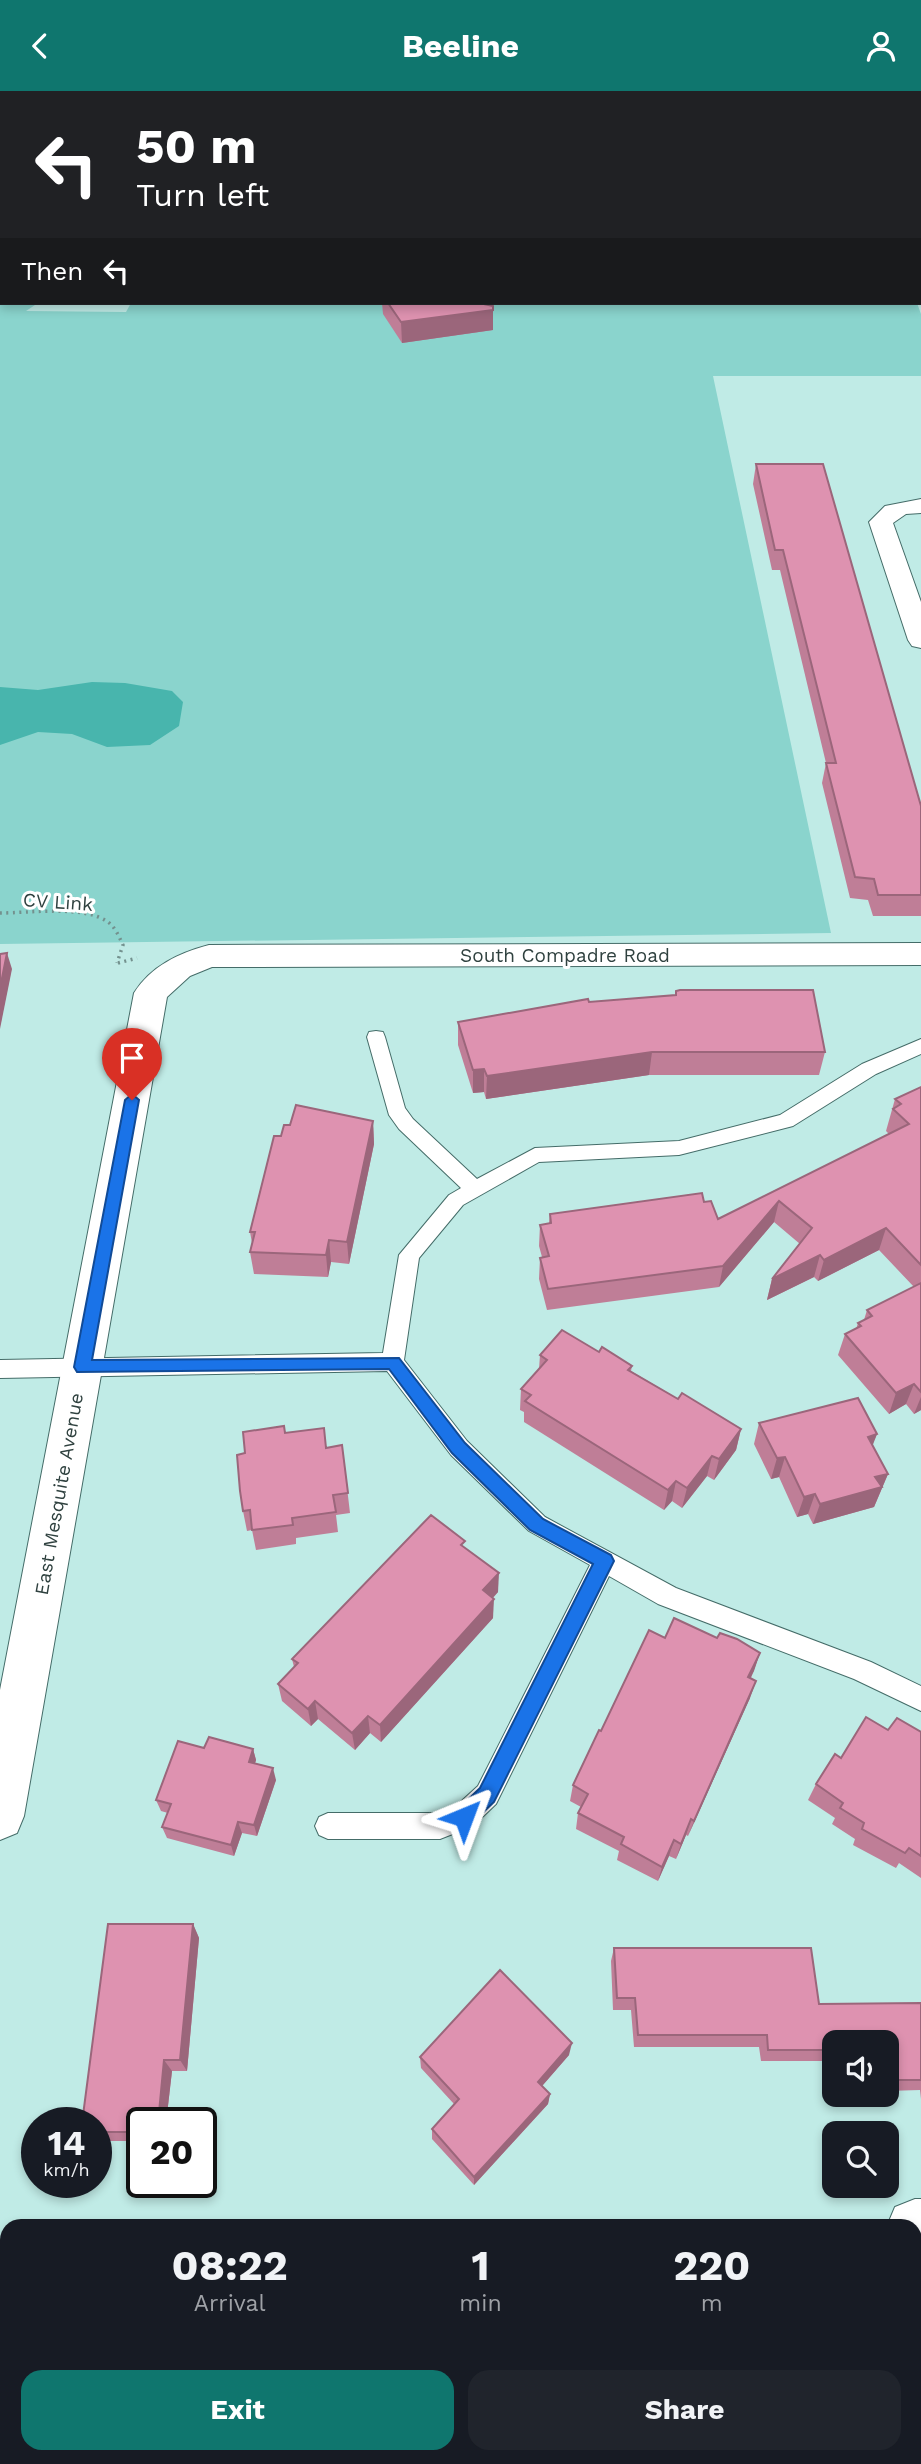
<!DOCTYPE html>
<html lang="en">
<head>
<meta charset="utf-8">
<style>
	:root { --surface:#171b24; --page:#20242c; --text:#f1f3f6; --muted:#9ea1a6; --accent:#0f766e }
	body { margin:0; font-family:"Work Sans",sans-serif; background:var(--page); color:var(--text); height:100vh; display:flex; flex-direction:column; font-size:26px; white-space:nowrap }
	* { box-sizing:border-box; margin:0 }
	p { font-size:23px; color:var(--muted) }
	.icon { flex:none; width:38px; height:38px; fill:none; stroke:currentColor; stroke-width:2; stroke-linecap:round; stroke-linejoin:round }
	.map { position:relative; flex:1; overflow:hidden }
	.drawer { position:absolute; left:0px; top:2128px; width:922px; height:245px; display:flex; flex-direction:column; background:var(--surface); border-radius:21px 21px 0 0; box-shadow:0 4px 10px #0003 }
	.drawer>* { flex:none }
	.banner { position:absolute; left:0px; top:0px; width:922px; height:214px; box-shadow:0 4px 10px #0003; background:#202124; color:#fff; overflow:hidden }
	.controls { position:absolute; left:822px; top:1939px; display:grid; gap:14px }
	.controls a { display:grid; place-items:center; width:77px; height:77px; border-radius:14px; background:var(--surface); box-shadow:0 4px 10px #0003; font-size:35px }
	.speed { position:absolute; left:21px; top:2016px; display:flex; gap:14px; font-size:35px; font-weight:700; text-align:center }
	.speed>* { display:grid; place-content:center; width:91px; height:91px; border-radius:50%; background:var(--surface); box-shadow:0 4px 10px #0003; line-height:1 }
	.speed small { font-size:18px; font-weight:400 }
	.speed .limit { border:4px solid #111; border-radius:10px; background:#fff; color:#111 }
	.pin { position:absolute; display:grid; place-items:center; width:60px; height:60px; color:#fff; margin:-72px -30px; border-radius:50% 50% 50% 0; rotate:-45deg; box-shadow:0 0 7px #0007 }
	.pin .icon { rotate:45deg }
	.me { position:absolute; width:77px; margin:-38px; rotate:44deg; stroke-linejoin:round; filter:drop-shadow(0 0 5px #0008) }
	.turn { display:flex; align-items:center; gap:24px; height:147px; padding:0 21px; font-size:32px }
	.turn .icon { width:91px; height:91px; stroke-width:2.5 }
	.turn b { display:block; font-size:49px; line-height:60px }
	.then { display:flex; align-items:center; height:66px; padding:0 21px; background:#0003; gap:14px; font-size:26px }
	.eta { display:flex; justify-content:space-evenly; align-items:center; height:119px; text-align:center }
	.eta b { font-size:42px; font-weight:700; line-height:49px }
	.button { display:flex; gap:14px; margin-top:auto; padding:14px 21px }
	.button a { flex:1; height:80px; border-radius:21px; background:var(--accent); color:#fff; font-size:28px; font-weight:700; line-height:80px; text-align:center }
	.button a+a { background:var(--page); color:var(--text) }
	header { display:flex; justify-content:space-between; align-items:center; height:91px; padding:0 21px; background:var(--accent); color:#fff; font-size:32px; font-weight:700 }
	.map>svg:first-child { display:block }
</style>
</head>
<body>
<header><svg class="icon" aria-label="back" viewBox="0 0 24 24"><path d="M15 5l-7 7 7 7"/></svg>Beeline<svg class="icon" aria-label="person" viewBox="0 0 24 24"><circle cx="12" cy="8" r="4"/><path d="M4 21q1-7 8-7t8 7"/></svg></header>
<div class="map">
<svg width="921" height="2373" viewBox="0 0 921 2373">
	<rect width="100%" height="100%" fill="#c0ebe6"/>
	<g fill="#8ad4cd">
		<path d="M 0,0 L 921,0 L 921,46 L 920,2 L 2,2 L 0,131 Z"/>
		<path d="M 0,163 L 2,212 L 38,212 L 26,220 L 126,221 L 131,212 L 917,212 L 921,223 L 921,285 L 713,285 L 831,842 L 0,853 Z"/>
	</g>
	<path fill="#48b5ad" d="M 92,591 L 125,592 L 172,600 L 183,611 L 179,635 L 150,654 L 107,656 L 72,643 L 38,641 L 0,654 L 0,596 L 38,599 Z"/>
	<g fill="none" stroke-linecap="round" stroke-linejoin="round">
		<path stroke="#48b5ad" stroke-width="5" d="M 347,2 L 350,0"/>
		<g stroke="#446c68" stroke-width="2">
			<path id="lane" d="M 376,940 L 383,941 L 385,946 L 405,1017 L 413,1028 L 477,1088 L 535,1057 L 679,1050 L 780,1024 L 862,973 L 921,948 L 921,963 L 876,983 L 793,1035 L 679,1064 L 539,1071 L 463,1114 L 419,1167 L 404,1269 L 467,1350 L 545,1426 L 676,1497 L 871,1571 L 921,1595 L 921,1620 L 854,1588 L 658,1513 L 609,1485 L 496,1713 L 473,1735 L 440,1748 L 328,1748 L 319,1744 L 315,1735 L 319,1726 L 328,1722 L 440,1722 L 455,1716 L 478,1695 L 590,1474 L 529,1440 L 451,1364 L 387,1280 L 0,1287 L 0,1269 L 383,1262 L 399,1164 L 449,1104 L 461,1097 L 399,1038 L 389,1024 L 367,946 L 369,941 Z"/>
		</g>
		<g stroke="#446c68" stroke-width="2">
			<g id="street">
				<path d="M 921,408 L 921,422 L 906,423 L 893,432 L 921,511 L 921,557 L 912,555 L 908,549 L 869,431 L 885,415 Z"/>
				<path d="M 921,852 L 921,874 L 212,876 L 190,885 L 167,906 L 24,1725 L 17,1742 L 0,1749 L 0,1599 L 134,902 C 151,875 179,862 209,854 Z"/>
				<path d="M 915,2108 L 921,2108 L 921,2164 L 915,2164 L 915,2135 L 887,2135 L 895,2116 Z"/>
				<path d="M 588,2366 L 648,2366 L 646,2373 L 586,2373 Z"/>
			</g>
		</g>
		<g stroke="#446c68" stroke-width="2">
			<g id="secondary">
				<rect x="0" y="137" width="2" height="12"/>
				<rect x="920" y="138" width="1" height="12"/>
			</g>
		</g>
		<g stroke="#73918e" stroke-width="2" stroke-dasharray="1 2.5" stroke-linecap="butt">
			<path d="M 416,2 L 420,0"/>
			<path d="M 505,2 L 512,0"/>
		</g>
		<g stroke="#73918e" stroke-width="3.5" stroke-dasharray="2 4.5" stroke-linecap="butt">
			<path d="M 0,822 C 29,822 84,814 108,831 C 116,837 119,846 123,854 L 117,872"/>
			<path d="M 118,872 L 137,867"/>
		</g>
		<use href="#lane" fill="#fff" fill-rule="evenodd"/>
		<use href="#street" fill="#fff" fill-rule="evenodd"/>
		<use href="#secondary" fill="#fff" fill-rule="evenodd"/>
	</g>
	<g fill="#bf7e97">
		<path d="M 382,212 L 479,212 L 493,215 L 493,239 L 402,252 L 383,223 Z"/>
		<path d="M 756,373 L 921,715 L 921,825 L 873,825 L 868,809 L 850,807 L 822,692 L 826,672 L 780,479 L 772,479 L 753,393 Z"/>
		<path d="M 676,900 L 825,961 L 819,984 L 649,984 L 486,1008 L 484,1001 L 473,1002 L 458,954 L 458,931 L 589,911 L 675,904 Z"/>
		<path d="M 921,996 L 921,1319 L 914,1323 L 906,1313 L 889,1323 L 838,1264 L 845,1243 L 856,1238 L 858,1232 L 864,1229 L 867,1219 L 914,1196 L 879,1159 L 818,1190 L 814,1186 L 767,1209 L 772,1188 L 800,1153 L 774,1131 L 719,1196 L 547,1219 L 539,1188 L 540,1167 L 542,1166 L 539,1155 L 540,1134 L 549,1132 L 550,1123 L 704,1111 L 718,1128 L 889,1043 L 886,1040 L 895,1008 Z"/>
		<path d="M 373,1030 L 374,1053 L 349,1173 L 331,1171 L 328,1186 L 254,1183 L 250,1161 L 252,1152 L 250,1141 L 281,1045 L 290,1034 Z"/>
		<path d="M 599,1261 L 632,1275 L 631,1280 L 678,1308 L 741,1338 L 736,1359 L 714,1389 L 707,1385 L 682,1417 L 672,1410 L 664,1419 L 524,1331 L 524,1321 L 520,1319 L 521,1298 L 539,1278 L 540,1264 Z"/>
		<path d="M 759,1332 L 877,1343 L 872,1354 L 888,1383 L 874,1416 L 813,1433 L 808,1423 L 797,1426 L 779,1386 L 771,1388 L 754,1353 Z"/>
		<path d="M 285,1342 L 326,1357 L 342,1354 L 350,1422 L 336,1424 L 338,1441 L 296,1447 L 296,1453 L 256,1459 L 252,1439 L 247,1440 L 243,1420 L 245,1362 Z"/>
		<path d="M 465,1457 L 498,1501 L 493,1507 L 493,1527 L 381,1651 L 370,1642 L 355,1659 L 318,1628 L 311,1635 L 282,1610 L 278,1593 L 294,1576 L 292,1568 Z"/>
		<path d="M 665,1547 L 717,1547 L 760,1562 L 751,1587 L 750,1607 L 688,1745 L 686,1744 L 676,1768 L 669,1765 L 658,1790 L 617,1769 L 619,1760 L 576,1738 L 578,1722 L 581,1716 L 570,1710 L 573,1694 L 601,1640 Z"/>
		<path d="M 888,1639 L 921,1641 L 921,1787 L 899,1772 L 896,1777 L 853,1754 L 855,1748 L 832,1733 L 835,1727 L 808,1709 L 816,1693 L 841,1667 Z"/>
		<path d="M 204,1657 L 253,1658 L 256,1669 L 255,1672 L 276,1689 L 257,1745 L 242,1742 L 234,1765 L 167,1747 L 162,1736 L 168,1722 L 161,1720 L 156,1709 Z"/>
		<path d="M 193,1833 L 199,1847 L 187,1980 L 172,1980 L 166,2032 L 142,2032 L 142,2050 L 96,2050 L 96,2032 Z"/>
		<path d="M 614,1857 L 819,1913 L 921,1912 L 921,2008 L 920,1999 L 887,2000 L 887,1951 L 835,1951 L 835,1970 L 761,1970 L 759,1956 L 634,1956 L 631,1919 L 613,1919 L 611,1870 Z"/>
		<path d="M 569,1964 L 542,1995 L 550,2003 L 548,2013 L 474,2094 L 432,2048 L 432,2038 L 454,2013 L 421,1977 L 420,1966 Z"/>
		<path d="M 791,2366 L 915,2366 L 921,2373 L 785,2373 Z"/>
	</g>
	<g fill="#9b667b">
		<path d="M 493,219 L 493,239 L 402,252 L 401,231 Z"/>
		<path d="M 7,862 L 12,878 L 0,938 L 0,897 Z"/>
		<path d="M 652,961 L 649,984 L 486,1008 L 487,985 Z"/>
		<path d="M 484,978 L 484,1001 L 473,1002 L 473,979 Z"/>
		<path d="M 373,1030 L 374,1053 L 349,1173 L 347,1151 Z"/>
		<path d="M 779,1110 L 774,1131 L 719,1196 L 723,1175 Z"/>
		<path d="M 886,1137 L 879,1159 L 818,1190 L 824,1169 Z"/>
		<path d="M 329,1149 L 331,1171 L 328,1186 L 326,1164 Z"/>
		<path d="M 820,1164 L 814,1186 L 767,1209 L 772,1188 Z"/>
		<path d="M 914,1293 L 906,1313 L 889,1323 L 896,1302 Z"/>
		<path d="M 921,1306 L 921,1319 L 914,1323 Z"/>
		<path d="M 741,1338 L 736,1359 L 714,1389 L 719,1368 Z"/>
		<path d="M 877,1343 L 869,1364 L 868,1346 Z"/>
		<path d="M 712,1365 L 707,1385 L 682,1417 L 687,1397 Z"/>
		<path d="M 785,1366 L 779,1386 L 771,1388 L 777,1367 Z"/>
		<path d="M 888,1383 L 874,1416 L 813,1433 L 820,1413 L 875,1386 Z"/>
		<path d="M 676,1390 L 672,1410 L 664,1419 L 668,1399 Z"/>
		<path d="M 815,1403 L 808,1423 L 797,1426 L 804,1406 Z"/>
		<path d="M 499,1482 L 498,1501 L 482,1518 L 483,1499 Z"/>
		<path d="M 494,1508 L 493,1527 L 381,1651 L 380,1634 Z"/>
		<path d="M 760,1562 L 754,1580 L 742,1603 L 748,1586 Z"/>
		<path d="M 756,1590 L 750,1607 L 688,1745 L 694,1730 Z"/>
		<path d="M 315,1610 L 318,1628 L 311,1635 L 308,1618 Z"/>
		<path d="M 368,1625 L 370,1642 L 355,1659 L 352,1642 Z"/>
		<path d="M 253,1658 L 256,1669 L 252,1682 L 249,1671 Z"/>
		<path d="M 273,1677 L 276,1689 L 257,1745 L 254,1734 Z"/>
		<path d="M 691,1728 L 686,1744 L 676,1768 L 681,1753 Z"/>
		<path d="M 238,1731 L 242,1742 L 234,1765 L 231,1754 Z"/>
		<path d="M 674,1749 L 669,1765 L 658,1790 L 662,1776 Z"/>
		<path d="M 193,1833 L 199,1847 L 187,1980 L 180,1969 Z"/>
		<path d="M 572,1952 L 569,1964 L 536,2002 L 538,1991 Z"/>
		<path d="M 164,1969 L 172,1980 L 166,2032 L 158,2032 Z"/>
		<path d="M 550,2003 L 548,2013 L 474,2094 L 474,2086 Z"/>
	</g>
	<g fill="#de92b0" stroke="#9b667b" stroke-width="2">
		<path d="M 388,212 L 479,212 L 493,215 L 493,219 L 401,231 Z"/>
		<path d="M 756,373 L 823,373 L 921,715 L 921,804 L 878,804 L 874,788 L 855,786 L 826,672 L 836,672 L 783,459 L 775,459 Z"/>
		<path d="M 7,862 L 0,897 L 0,863 Z"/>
		<path d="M 680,899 L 813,899 L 825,961 L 652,961 L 487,985 L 484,978 L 473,979 L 458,931 L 588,908 L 589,911 L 676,904 L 676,900 Z"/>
		<path d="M 921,996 L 921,1174 L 886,1137 L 824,1169 L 820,1164 L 772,1188 L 812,1137 L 779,1110 L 723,1175 L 548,1198 L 540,1167 L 549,1165 L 540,1134 L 551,1132 L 550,1123 L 702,1102 L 704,1111 L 711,1110 L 718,1128 L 909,1033 L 893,1018 L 901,1013 L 895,1008 Z"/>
		<path d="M 296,1014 L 373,1030 L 347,1151 L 329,1149 L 326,1164 L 250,1161 L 255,1141 L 250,1141 L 274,1045 L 281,1045 L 284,1034 L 290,1034 Z"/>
		<path d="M 921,1192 L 921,1301 L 914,1293 L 896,1302 L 845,1243 L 861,1235 L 858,1232 L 872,1225 L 867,1219 Z"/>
		<path d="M 562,1239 L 599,1261 L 602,1256 L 632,1275 L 628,1279 L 678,1308 L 682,1302 L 741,1338 L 719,1368 L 712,1365 L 687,1397 L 676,1390 L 668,1399 L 525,1310 L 531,1304 L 521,1298 L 547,1269 L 540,1264 Z"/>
		<path d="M 858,1307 L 877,1343 L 868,1346 L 888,1383 L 875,1386 L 882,1396 L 820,1413 L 815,1403 L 804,1406 L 785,1366 L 777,1367 L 759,1332 Z"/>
		<path d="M 284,1335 L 285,1342 L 324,1337 L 326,1357 L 342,1354 L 348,1402 L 333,1404 L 336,1421 L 292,1427 L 293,1434 L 252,1439 L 250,1419 L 243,1420 L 240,1400 L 237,1364 L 245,1362 L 243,1341 Z"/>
		<path d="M 431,1424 L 465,1450 L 461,1454 L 499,1482 L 483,1499 L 494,1508 L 380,1634 L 368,1625 L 352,1642 L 315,1610 L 308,1618 L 278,1593 L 298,1572 L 292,1568 Z"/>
		<path d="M 674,1527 L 717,1547 L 720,1542 L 737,1548 L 760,1562 L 748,1586 L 756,1590 L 694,1730 L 691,1728 L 681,1753 L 674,1749 L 662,1776 L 621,1753 L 624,1746 L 578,1722 L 588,1703 L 573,1694 L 599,1639 L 601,1640 L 649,1539 L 665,1547 Z"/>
		<path d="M 866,1626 L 888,1639 L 897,1627 L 921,1641 L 921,1765 L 909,1757 L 905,1762 L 862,1738 L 864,1732 L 840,1717 L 843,1712 L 816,1693 L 835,1663 L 841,1667 Z"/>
		<path d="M 209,1646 L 253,1658 L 249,1671 L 273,1677 L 254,1734 L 238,1731 L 231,1754 L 162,1736 L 171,1713 L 156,1709 L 178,1650 L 204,1657 Z"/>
		<path d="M 108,1833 L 193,1833 L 180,1969 L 164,1969 L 158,2032 L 142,2032 L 142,2041 L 96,2041 L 96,2032 L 82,2032 Z"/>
		<path d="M 614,1857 L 811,1857 L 819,1913 L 921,1912 L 921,1989 L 887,1989 L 887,1951 L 835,1951 L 835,1959 L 768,1959 L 767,1944 L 638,1944 L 635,1907 L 617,1907 Z"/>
		<path d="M 500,1879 L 572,1952 L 538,1991 L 550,2003 L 474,2086 L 432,2038 L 459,2008 L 420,1966 Z"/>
		<path d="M 915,2285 L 921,2292 L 921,2373 L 792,2373 L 798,2366 L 915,2366 Z"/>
	</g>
	<path fill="#1a73e8" stroke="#114b97" stroke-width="2" d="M 132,1003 L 139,1009 L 92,1269 L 399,1267 L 465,1352 L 543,1428 L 611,1464 L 614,1470 L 611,1476 L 494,1711 L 471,1733 L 464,1736 L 457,1733 L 454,1726 L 457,1719 L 480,1697 L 593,1473 L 530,1439 L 452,1362 L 389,1278 L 77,1281 L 74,1276 L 125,1009 Z"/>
	<g text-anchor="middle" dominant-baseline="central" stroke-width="6" stroke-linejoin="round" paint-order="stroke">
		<g font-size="19" fill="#2f413f" stroke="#fff">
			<text transform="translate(58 811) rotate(4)">CV Link</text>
			<text x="565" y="864">South Compadre Road</text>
			<text transform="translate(59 1403) rotate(-80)">East Mesquite Avenue</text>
		</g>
	</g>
</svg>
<div class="controls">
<a><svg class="icon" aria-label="sound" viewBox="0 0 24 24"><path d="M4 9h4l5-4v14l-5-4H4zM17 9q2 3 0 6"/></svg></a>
<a><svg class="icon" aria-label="search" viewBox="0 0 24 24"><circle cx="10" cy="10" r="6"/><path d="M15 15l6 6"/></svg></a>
</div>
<div class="speed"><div>14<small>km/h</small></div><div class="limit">20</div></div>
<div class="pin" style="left:132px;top:1009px;background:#d93025"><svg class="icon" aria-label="arrive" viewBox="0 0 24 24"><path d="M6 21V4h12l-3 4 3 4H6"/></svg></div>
<svg class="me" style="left:464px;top:1726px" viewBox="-20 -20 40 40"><path d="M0-17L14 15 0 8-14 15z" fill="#1a73e8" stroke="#fff" stroke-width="4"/></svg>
<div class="banner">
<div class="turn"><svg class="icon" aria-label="left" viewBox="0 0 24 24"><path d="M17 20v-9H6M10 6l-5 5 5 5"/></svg><div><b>50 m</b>Turn left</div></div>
<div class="then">Then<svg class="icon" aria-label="left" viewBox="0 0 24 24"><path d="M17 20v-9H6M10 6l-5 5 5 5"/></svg></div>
</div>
<section class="drawer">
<div class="eta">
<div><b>08:22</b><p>Arrival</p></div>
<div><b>1</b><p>min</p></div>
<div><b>220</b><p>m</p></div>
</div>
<div class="button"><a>Exit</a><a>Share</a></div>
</section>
</div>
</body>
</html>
